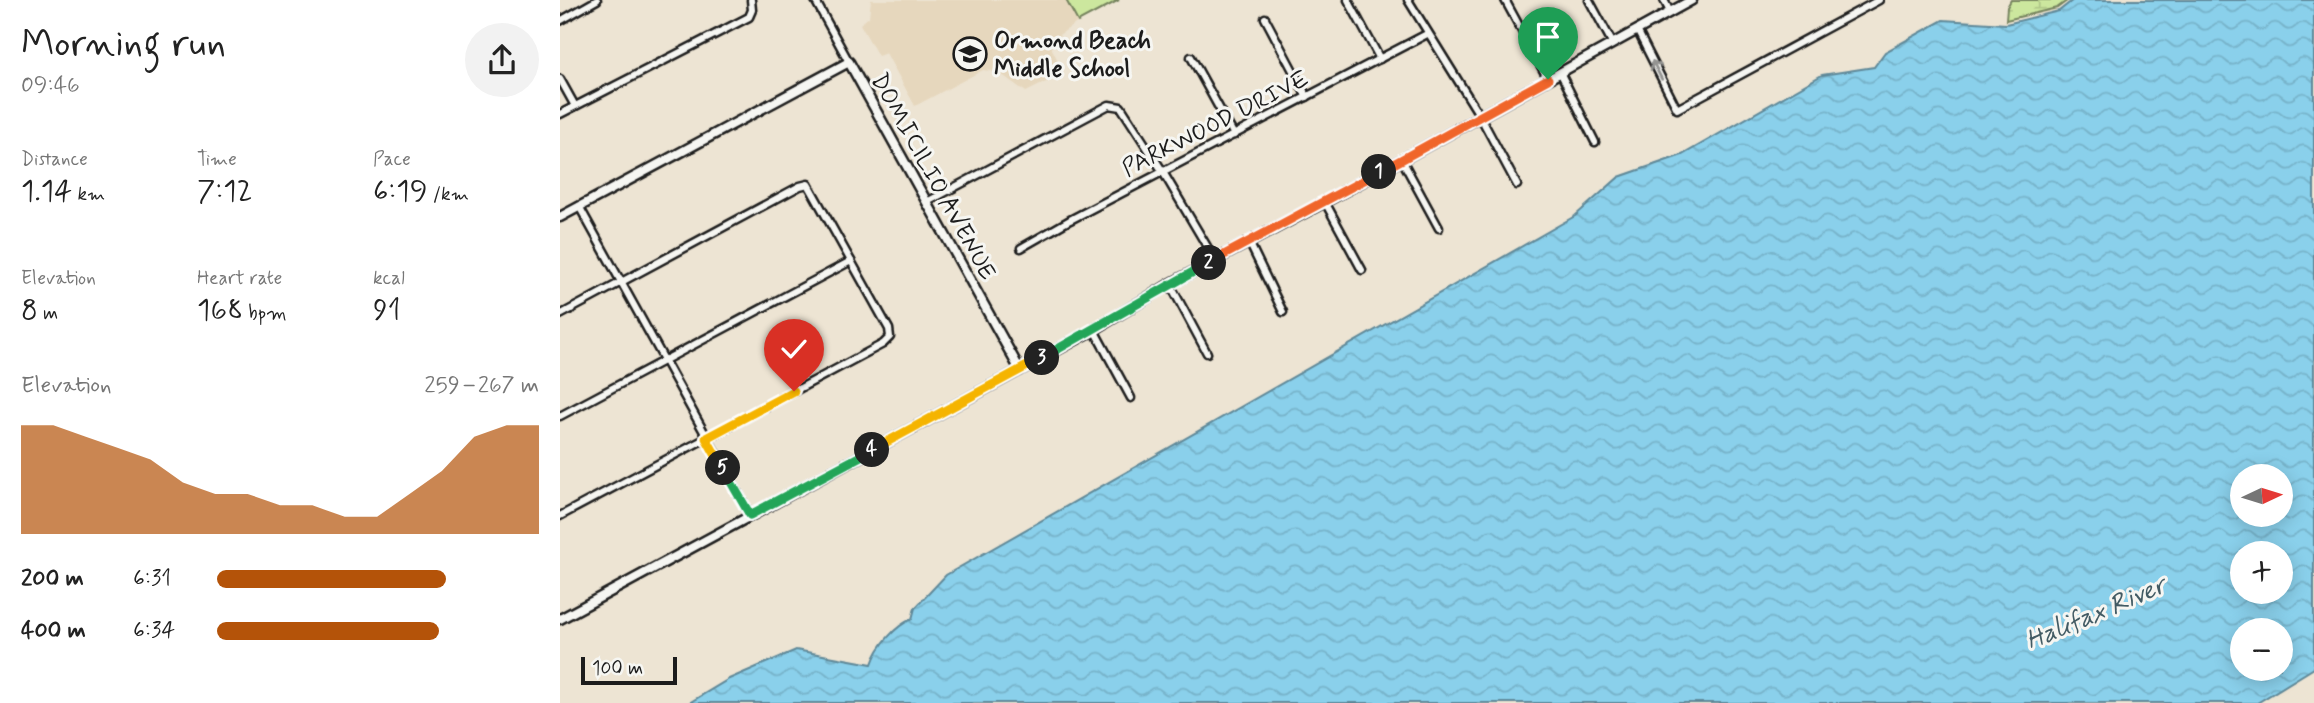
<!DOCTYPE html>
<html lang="en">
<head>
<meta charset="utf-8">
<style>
	body { margin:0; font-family:Mynerve,sans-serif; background:#f2f2f2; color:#222; height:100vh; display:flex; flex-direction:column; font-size:26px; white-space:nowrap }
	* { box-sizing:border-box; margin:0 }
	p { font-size:23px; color:#767676 }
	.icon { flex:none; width:38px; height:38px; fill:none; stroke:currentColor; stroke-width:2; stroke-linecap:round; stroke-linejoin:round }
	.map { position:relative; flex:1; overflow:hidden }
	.drawer { display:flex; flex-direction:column; background:#fff; width:560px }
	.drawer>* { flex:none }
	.needle { width:46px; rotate:86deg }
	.fabs { position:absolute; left:1670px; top:464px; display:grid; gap:14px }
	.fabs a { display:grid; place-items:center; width:63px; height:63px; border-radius:50%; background:#fff; box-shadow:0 4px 18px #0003; font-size:35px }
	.scale { position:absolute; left:21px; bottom:18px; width:96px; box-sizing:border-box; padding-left:7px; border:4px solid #1c1c1c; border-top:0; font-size:19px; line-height:24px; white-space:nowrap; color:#1c1c1c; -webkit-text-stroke:5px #f6f6f2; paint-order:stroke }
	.pin { position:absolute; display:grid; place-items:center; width:60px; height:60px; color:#fff; margin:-72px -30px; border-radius:50% 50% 50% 0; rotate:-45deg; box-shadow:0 0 7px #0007 }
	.pin .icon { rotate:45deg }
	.km { position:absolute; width:35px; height:35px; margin:-18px; border-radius:50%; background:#222; color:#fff; font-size:19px; line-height:35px; text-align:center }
	.round { display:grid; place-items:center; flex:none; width:74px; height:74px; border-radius:37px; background:#f2f2f2 }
	.headline { display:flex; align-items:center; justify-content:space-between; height:119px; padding:0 21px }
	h1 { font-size:38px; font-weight:600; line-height:52px }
	.stats { display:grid; grid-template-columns:repeat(3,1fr); gap:10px; height:119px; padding:7px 21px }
	.stats div { display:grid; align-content:center }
	.stats b { font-size:30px; font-weight:600 }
	.stats small { font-size:19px; font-weight:400 }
	.stats p { font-size:19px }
	.chart { height:196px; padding:14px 21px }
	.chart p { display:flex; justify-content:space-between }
	.chart svg { width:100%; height:126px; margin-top:7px; fill:#b45309; opacity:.7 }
	ul { padding:0 21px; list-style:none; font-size:23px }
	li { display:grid; grid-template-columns:112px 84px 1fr; align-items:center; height:52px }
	li i { height:18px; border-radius:9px; background:#b45309 }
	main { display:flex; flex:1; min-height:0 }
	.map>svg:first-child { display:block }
</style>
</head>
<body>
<main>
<section class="drawer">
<div class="headline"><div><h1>Morning run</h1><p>09:46</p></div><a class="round"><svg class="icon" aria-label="share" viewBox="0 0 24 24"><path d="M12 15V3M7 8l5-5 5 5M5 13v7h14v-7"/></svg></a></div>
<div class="stats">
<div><p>Distance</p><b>1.14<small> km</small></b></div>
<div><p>Time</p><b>7:12</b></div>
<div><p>Pace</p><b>6:19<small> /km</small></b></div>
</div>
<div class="stats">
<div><p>Elevation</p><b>8<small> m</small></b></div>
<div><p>Heart rate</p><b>168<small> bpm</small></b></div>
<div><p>kcal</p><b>91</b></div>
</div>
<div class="chart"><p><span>Elevation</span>259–267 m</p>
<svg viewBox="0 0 160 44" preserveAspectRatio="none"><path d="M0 44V6L10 6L20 10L30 14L40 18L50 26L60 30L70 30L80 34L90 34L100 38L110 38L120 30L130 22L140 10L150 6L160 6V44z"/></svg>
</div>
<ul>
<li><b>200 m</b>6:31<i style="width:71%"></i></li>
<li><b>400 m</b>6:34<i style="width:69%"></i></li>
</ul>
</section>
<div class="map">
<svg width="1754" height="703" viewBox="0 0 1754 703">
	<defs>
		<pattern id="wetland-marsh" width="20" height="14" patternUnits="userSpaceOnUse" patternTransform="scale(1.75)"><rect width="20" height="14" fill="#cce79e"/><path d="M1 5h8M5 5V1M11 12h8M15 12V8" fill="none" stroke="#afc688"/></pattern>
		<pattern id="water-waves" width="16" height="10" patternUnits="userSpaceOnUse" patternTransform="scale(1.75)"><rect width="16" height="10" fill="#8ad0eb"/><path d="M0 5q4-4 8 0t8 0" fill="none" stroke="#76b2c9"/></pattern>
	</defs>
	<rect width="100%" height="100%" fill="#ede4d3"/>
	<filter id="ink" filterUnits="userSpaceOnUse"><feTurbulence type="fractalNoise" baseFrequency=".0143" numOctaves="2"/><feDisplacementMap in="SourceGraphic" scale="14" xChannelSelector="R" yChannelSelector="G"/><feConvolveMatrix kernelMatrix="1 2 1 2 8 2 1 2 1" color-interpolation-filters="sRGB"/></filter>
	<g filter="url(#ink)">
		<!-- built -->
		<path fill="#e6d7bd" d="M311,0H559L518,22L493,39L492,49L500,65L492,79L466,92L438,72L423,70L355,106L326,53L318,56L300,24L309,17Z"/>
		<!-- wetland -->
		<path fill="url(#wetland-marsh)" stroke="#74825d" stroke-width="2" d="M1451,0H1508L1497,8L1446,20L1447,7Z"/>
		<!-- garden -->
		<path fill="#cce79e" stroke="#74825d" stroke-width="2" d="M506,0H559L518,22Z"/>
		<!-- water -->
		<path fill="url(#water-waves)" stroke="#5e8898" stroke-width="2" fill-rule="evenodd" d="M1513,0H1754V668L1697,703H129L169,679L236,650L312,664C318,646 335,626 352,619L355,608L386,575L1015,216L1059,177L1122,155L1262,75L1314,67L1325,52L1383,20L1446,24L1499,11ZM1682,476H1720V514H1682ZM1682,553H1720V592H1682ZM1682,630H1720V668H1682Z"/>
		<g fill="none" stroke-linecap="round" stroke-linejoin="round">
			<defs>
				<g id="minor">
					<path d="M255,0L289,62"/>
					<path d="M788,0L820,59"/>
					<path d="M848,0L920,116L957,185"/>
					<path d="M945,0L988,79"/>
					<path d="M1029,0L1053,44"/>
					<path d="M1104,0L1110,12"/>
					<path d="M705,18L747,97"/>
					<path d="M0,21L37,0"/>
					<path d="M1077,30L1117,109L1319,0"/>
					<path d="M631,57L674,135"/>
					<path d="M1000,72L1035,142"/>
					<path d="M0,79L15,106"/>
					<path d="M0,114L189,17L192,10L191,0"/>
					<path d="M842,160L879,228"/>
					<path d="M367,202L549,105L561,107L603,172L655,260"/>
					<path d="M765,202L802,270"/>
					<path d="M19,206L190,515"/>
					<path d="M689,242L723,312"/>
					<path d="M461,248L510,220L867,34"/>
					<path d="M610,284L647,353"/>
					<path d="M0,315L240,186L248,184L329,329L330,337L323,344L0,516"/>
					<path d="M534,330L571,398"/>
					<path d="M0,416L291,261"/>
				</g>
				<g id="tertiary">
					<path d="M0,217L289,62L460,370"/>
					<path d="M0,619L534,330L610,284L765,202L1132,0"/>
				</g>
			</defs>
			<!-- minor casing -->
			<use href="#minor" stroke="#1c1c1c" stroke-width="11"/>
			<!-- tertiary casing -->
			<use href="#tertiary" stroke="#1c1c1c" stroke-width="13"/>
			<!-- minor -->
			<use href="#minor" stroke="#f6f6f2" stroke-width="6"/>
			<!-- tertiary -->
			<use href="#tertiary" stroke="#f6f6f2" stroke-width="8"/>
		</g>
		<!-- one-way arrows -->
		<defs><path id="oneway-shaft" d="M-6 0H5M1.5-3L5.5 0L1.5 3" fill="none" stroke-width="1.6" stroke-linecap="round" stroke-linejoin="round" transform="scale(1.75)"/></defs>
		<use stroke="#949492" href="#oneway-shaft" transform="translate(1097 70) rotate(-117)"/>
	</g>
	<g fill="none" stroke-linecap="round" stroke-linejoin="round" filter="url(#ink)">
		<defs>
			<path id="split-1" d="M819,172L988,79"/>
			<path id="split-2" d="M649,263L819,172"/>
			<path id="split-3" d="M482,358L649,263"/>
			<path id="split-4" d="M312,450L482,358"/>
			<path id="split-5" d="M163,468L190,515L312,450"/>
			<path id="split-6" d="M163,468L146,438L234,391"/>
		</defs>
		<!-- split-1 casing -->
		<use href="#split-1" stroke="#fff" stroke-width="14"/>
		<!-- split-2 casing -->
		<use href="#split-2" stroke="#fff" stroke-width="14"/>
		<!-- split-3 casing -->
		<use href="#split-3" stroke="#fff" stroke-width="14"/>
		<!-- split-4 casing -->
		<use href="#split-4" stroke="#fff" stroke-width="14"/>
		<!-- split-5 casing -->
		<use href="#split-5" stroke="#fff" stroke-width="14"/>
		<!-- split-6 casing -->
		<use href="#split-6" stroke="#fff" stroke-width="14"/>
		<!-- split-1 -->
		<use href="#split-1" stroke="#f0652b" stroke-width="9"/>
		<!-- split-2 -->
		<use href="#split-2" stroke="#f0652b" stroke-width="9"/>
		<!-- split-3 -->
		<use href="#split-3" stroke="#22a559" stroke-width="9"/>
		<!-- split-4 -->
		<use href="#split-4" stroke="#f5b400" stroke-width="9"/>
		<!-- split-5 -->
		<use href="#split-5" stroke="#22a559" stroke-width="9"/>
		<!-- split-6 -->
		<use href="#split-6" stroke="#f5b400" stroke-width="9"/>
	</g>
	<!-- icons -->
	<defs>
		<symbol id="school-ring" viewBox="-11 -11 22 22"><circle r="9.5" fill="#f6f6f2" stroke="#1c1c1c" stroke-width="1.5"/><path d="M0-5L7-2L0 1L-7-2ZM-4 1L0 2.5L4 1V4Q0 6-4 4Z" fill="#1c1c1c"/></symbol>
	</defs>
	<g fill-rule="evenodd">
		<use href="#school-ring" x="391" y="35" width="38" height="38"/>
	</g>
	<g text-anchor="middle" stroke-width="6" stroke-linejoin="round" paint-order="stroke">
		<!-- poi labels -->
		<g font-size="24" font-weight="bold" fill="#1c1c1c" stroke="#f6f6f2" text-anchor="start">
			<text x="434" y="48">Ormond Beach<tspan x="434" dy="28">Middle School</tspan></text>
		</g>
		<!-- street labels -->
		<g font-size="24" fill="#1c1c1c" stroke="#f6f6f2">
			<text transform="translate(655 123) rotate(-27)" y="8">PARKWOOD DRIVE</text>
			<text transform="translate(374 176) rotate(61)" y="8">DOMICILIO AVENUE</text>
		</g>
		<!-- water labels -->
		<g font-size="26" font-style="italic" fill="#425b64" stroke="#f6f6f2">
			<text transform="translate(1535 612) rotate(-23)" y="9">Halifax River</text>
		</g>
	</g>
</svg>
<div class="fabs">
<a><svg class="needle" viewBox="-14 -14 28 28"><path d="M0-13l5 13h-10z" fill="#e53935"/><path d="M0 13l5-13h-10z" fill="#767676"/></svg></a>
<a>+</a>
<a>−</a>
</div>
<div class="scale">100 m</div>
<div class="pin" style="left:988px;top:79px;background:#1e9e55"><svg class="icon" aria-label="arrive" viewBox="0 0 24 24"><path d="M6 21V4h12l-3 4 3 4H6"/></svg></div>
<div class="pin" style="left:234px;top:391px;background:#d93025"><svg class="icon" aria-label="check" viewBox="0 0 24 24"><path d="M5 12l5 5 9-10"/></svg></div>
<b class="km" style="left:819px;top:172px">1</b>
<b class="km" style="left:649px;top:263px">2</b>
<b class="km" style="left:482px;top:358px">3</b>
<b class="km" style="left:312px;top:450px">4</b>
<b class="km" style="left:163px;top:468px">5</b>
</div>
</main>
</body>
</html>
